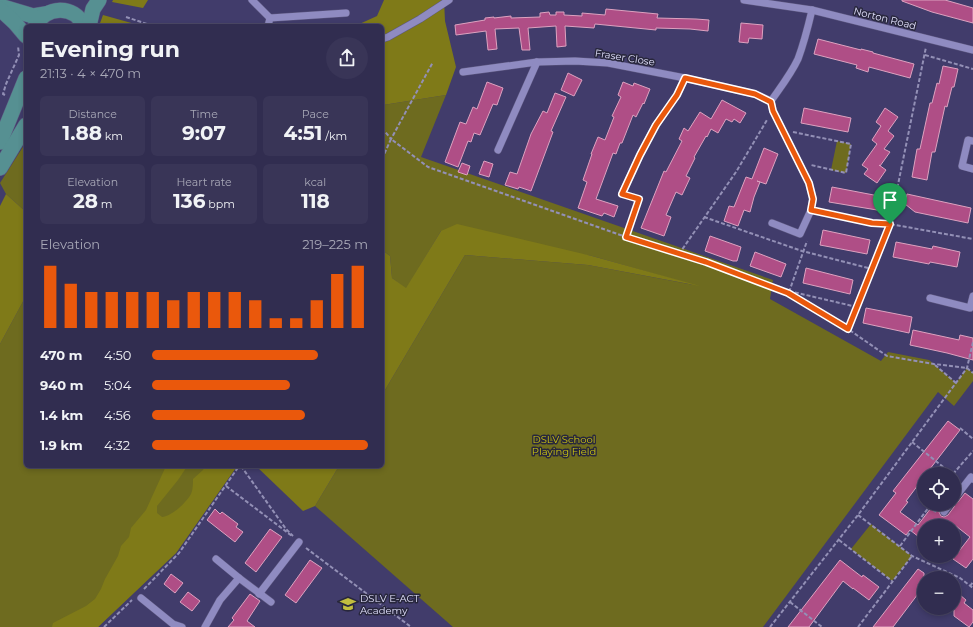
<!DOCTYPE html>
<html lang="en">
<head>
<meta charset="utf-8">
<style>
	body { margin:0; font-family:Montserrat,sans-serif; background:#393557; color:#f1f3f6; height:100vh; display:flex; flex-direction:column; font-size:15px; white-space:nowrap }
	* { box-sizing:border-box; margin:0 }
	p { font-size:13px; color:#a8a8b7 }
	.icon { flex:none; width:22px; height:22px; fill:none; stroke:currentColor; stroke-width:2; stroke-linecap:round; stroke-linejoin:round }
	.map { position:relative; flex:1; overflow:hidden }
	.sheet { position:absolute; left:24px; top:24px; width:360px; height:444px; display:flex; flex-direction:column; background:#312d50; border-radius:6px; box-shadow:0 2px 6px #0003,0 0 0 1px #4c4967 }
	.sheet>* { flex:none }
	.tools { position:absolute; left:917px; top:467px; display:grid; gap:8px }
	.tools a { display:grid; place-items:center; width:44px; height:44px; border-radius:50%; background:#312d50; box-shadow:0 2px 6px #0003,0 0 0 1px #4c4967; font-size:20px }
	.pin { position:absolute; display:grid; place-items:center; width:34px; height:34px; color:#fff; margin:-41px -17px; border-radius:50% 50% 50% 0; rotate:-45deg; box-shadow:0 0 4px #0007 }
	.pin .icon { rotate:45deg }
	.round { display:grid; place-items:center; flex:none; width:42px; height:42px; border-radius:21px; background:#393557 }
	.summary { display:flex; align-items:center; justify-content:space-between; height:68px; padding:0 16px }
	h1 { font-size:22px; font-weight:700; line-height:30px }
	.figures { display:grid; grid-template-columns:repeat(3,1fr); gap:6px; height:68px; padding:4px 16px }
	.figures div { display:grid; align-content:center; border-radius:6px; background:#393557; text-align:center }
	.figures b { font-size:20px; font-weight:700 }
	.figures small { font-size:11px; font-weight:400 }
	.figures p { font-size:11px }
	.chart { height:112px; padding:8px 16px }
	.chart p { display:flex; justify-content:space-between }
	.chart svg { width:100%; height:72px; margin-top:4px; stroke:#ea580c; stroke-width:6 }
	ul { padding:0 16px; list-style:none; font-size:13px }
	li { display:grid; grid-template-columns:64px 48px 1fr; align-items:center; height:30px }
	li i { height:10px; border-radius:5px; background:#ea580c }
	.map>svg:first-child { display:block }
</style>
</head>
<body>
<div class="map">
<svg width="973" height="627" viewBox="0 0 973 627">
	<rect width="100%" height="100%" fill="#413c6b"/>
	<!-- green -->
	<g fill="#6e6b1f">
		<path d="M446,95L421,157L773,280L770,299L881,361L888,352L929,360L956,383L967,368L973,373V381L954,406L938,392L763,627H453L315,506L339,466H382V395L465,255L588,265L694,285L592,256L441,231L406,289L392,278L390,256L382,250V103L383,105Z"/>
		<path d="M837,141L851,144L846,173L831,170Z"/>
		<path d="M26,142V212L6,194L0,183Z"/>
		<path d="M26,296V466H235V469L176,553L98,627H0V344Z"/>
		<path d="M871,524L912,556L892,581L851,549Z"/>
	</g>
	<!-- forest -->
	<g fill="#7f7a18">
		<path d="M113,0H148L143,8L112,2Z"/>
		<path d="M384,0H444L445,21L456,67L446,95L383,105L382,103V26H355L377,16Z"/>
		<path d="M103,15L142,26H99Z"/>
		<path d="M6,194L26,212V296L0,344V206Z"/>
		<path d="M457,224L592,256L700,286L588,265L465,255L382,395V250L390,256L392,278L406,288L441,231Z"/>
		<path d="M166,466H186V468L178,480L157,506V513L162,517C172,516 186,503 191,494C193,490 193,483 193,479L203,470L205,466H235V469L176,553L98,627H52L53,623L86,606L95,599L101,589L105,579L118,556L121,546L129,537L131,528L146,510Z"/>
		<path d="M256,466H339L315,506L303,511Z"/>
	</g>
	<!-- building -->
	<g fill="#af4e86" stroke="#dda2c0">
		<path d="M902,0H945L973,8V23L932,12L902,1Z"/>
		<path d="M606,9L658,14L657,18L696,19L709,20L708,31L690,29L656,28V30L595,24L594,28L565,26L566,46L557,47L556,26L528,28L530,50H522L519,28L495,29L497,49L488,50L486,31L456,35L455,25L485,20V18L494,17V18L511,16V18L540,17V13L549,12L550,15H556V12H564V15L582,16V13L605,15Z"/>
		<path d="M741,23L763,25L762,39L749,38L748,43L739,42Z"/>
		<path d="M818,39L861,50V49L873,52V53L914,64L910,78L869,67L868,72L856,68L857,65L814,54Z"/>
		<path d="M943,66L958,69L954,87H952L947,107L945,106L935,152H932L927,180L912,177L917,149H920L930,103H932L937,83L939,84Z"/>
		<path d="M568,73L582,80L574,96L561,90Z"/>
		<path d="M487,82L503,88L497,105L493,104L480,135L474,133L471,142L468,141L458,167L445,162L460,122L466,124L473,107L477,109Z"/>
		<path d="M623,82L633,86L634,83L650,89L644,104L643,103L636,117L633,115L622,143H620L616,154L613,153L596,199L618,206L614,217L604,213L602,216L578,208L587,182L583,180L592,154H591L598,137L605,140L614,117L612,116L621,97L618,95Z"/>
		<path d="M555,93L566,97L551,131L553,132L531,191L519,187L518,189L505,185L510,172L517,174L531,134L543,111L547,113Z"/>
		<path d="M722,100L746,113L740,123L734,119L732,122L726,119L718,133L711,129L707,137L706,136L694,157L695,158L686,176L690,178L682,195L676,192L666,215L671,217L664,236L641,228L664,171L666,172L682,141L679,139L684,128L688,131L700,112L711,119Z"/>
		<path d="M804,108L851,118L848,132L801,123Z"/>
		<path d="M885,108L898,117L888,131L894,136L884,149L890,152L880,166L879,165L886,170L877,183L864,174L868,169L862,165L877,144L872,140L881,126L876,122Z"/>
		<path d="M764,148L778,154L766,184L757,181L760,182L754,197L750,212L744,210L738,226L724,221L729,206L734,207L746,177L752,179Z"/>
		<path d="M484,161L493,164L489,177L479,174Z"/>
		<path d="M462,163L470,166L467,175L458,172Z"/>
		<path d="M832,187L879,196L877,210L829,202Z"/>
		<path d="M907,194L971,208L968,223L915,212L905,204Z"/>
		<path d="M823,230L870,240L867,254L820,245Z"/>
		<path d="M710,236L741,247L737,261H733L705,251Z"/>
		<path d="M896,242L932,249L933,246L960,252L957,267L930,262L929,264L893,257Z"/>
		<path d="M755,252L786,264L781,277L750,266Z"/>
		<path d="M806,268L853,280L850,294L803,283Z"/>
		<path d="M866,308L912,317L909,333L863,323Z"/>
		<path d="M913,330L959,340L960,335L973,338V360L947,353L910,345Z"/>
		<path d="M948,421L960,430L926,474H924V477L906,501L908,502L900,512L918,525L934,504H944L939,512L941,516L944,517L948,515L954,507L955,504L958,502L965,493L973,499V559L966,568L953,559L970,537L956,526H924V541L910,530L906,535L879,515L896,493L893,491Z"/>
		<path d="M215,509L220,514L222,512L238,524L236,527L243,532L235,542L207,520Z"/>
		<path d="M270,529L282,537L256,572L245,563Z"/>
		<path d="M310,560L322,568L296,603L285,595Z"/>
		<path d="M840,560L862,577L863,575L879,587L869,600L853,588V589L843,581L809,627H788Z"/>
		<path d="M918,569L924,573V586L893,627H873Z"/>
		<path d="M171,574L183,583L175,593L164,584Z"/>
		<path d="M954,590L966,600L964,603L973,610V622L969,627L954,616Z"/>
		<path d="M188,592L200,601L192,611L180,602Z"/>
		<path d="M250,594L260,601L247,621L255,627H228L234,620L232,618Z"/>
	</g>
	<g fill="none" stroke-linecap="round" stroke-linejoin="round">
		<defs>
			<g id="minor">
				<path d="M252,0L270,18L268,26"/>
				<path d="M744,0L812,10L973,50"/>
				<path d="M270,18L346,13"/>
				<path d="M382,39L388,37L420,19L449,0"/>
				<path d="M463,72L537,62L575,61L608,63L685,78L755,94L771,101L773,111L809,183L813,199L811,210L800,234L772,223"/>
				<path d="M771,101C780,88 791,74 798,59C804,43 808,27 812,10"/>
				<path d="M973,141L968,140L962,166L973,169"/>
				<path d="M498,150L537,62"/>
				<path d="M622,194L640,155L656,125L677,95L685,78"/>
				<path d="M930,298L970,308L973,296"/>
				<path d="M954,499L971,477L973,479"/>
				<path d="M944,512L950,504"/>
				<path d="M216,559L239,578L271,602"/>
				<path d="M259,594L299,542"/>
				<path d="M141,598L173,624L182,627"/>
				<path d="M205,627L220,600L239,578"/>
			</g>
			<g id="major">
				<path d="M0,6L33,16L45,14"/>
				<path d="M0,9L15,23L26,36"/>
				<path d="M35,26C46,6 74,4 84,26"/>
				<path d="M89,26L93,9L99,0"/>
				<path d="M0,142L26,78"/>
				<path d="M0,168L26,125"/>
			</g>
		</defs>
		<!-- minor casing -->
		<use href="#minor" stroke="#5c577f" stroke-width="8"/>
		<!-- major casing -->
		<use href="#major" stroke="#5c577f" stroke-width="16"/>
		<!-- path -->
		<g stroke="#9390b6" stroke-width="2" stroke-dasharray="4 2" stroke-linecap="butt">
			<path d="M126,17L153,26"/>
			<path d="M925,55L973,69"/>
			<path d="M5,95L3,94L6,84L19,55L18,46"/>
			<path d="M382,128L391,139L433,62"/>
			<path d="M793,132L851,144L846,173L811,165"/>
			<path d="M382,159L391,139L428,167L626,237L706,262L788,293L848,329L887,356L934,364L967,368L973,373"/>
			<path d="M820,212L873,223L890,224L973,239"/>
			<path d="M704,217L802,251L872,269"/>
			<path d="M626,237L639,199L631,197"/>
			<path d="M679,254L736,172L767,120"/>
			<path d="M789,291L857,307"/>
			<path d="M789,292L807,241"/>
			<path d="M848,329L890,224L926,47"/>
			<path d="M935,365L956,383"/>
			<path d="M960,428L973,439"/>
			<path d="M912,442L952,474"/>
			<path d="M241,466L286,529L293,536"/>
			<path d="M953,474L973,451"/>
			<path d="M226,486L292,536"/>
			<path d="M858,515L912,556L960,578L973,588"/>
			<path d="M839,540L892,581"/>
			<path d="M900,546L929,507L936,512"/>
			<path d="M306,548L411,627"/>
			<path d="M970,586L973,582"/>
			<path d="M144,589L179,553L239,466"/>
			<path d="M790,602L822,627"/>
			<path d="M104,627L132,600"/>
			<path d="M770,627L858,515L967,368L973,342"/>
			<path d="M858,627L912,556"/>
		</g>
		<!-- minor -->
		<use href="#minor" stroke="#8f8bc1" stroke-width="7"/>
		<!-- major -->
		<use href="#major" stroke="#569092" stroke-width="15"/>
	</g>
	<g fill="none" stroke-linecap="round" stroke-linejoin="round">
		<defs>
			<path id="route" d="M685,78L755,94L771,102L773,111L809,183L813,199L811,210L872,223L890,224L848,329L788,293L706,262L626,237L639,199L622,194L640,155L656,125L677,95Z"/>
		</defs>
		<!-- route casing -->
		<use href="#route" stroke="#fff" stroke-width="8"/>
		<!-- route -->
		<use href="#route" stroke="#ea580c" stroke-width="5"/>
	</g>
	<!-- icons -->
	<defs>
		<symbol id="school-bare" viewBox="-9 -9 18 18"><path d="M0-5L7-2L0 1L-7-2ZM-4 1L0 2.5L4 1V4Q0 6-4 4Z" fill="#c2bd3f" stroke="#28273c" stroke-width="2.5" paint-order="stroke"/></symbol>
	</defs>
	<g fill-rule="evenodd">
		<use href="#school-bare" x="337" y="593" width="22" height="22"/>
	</g>
	<g text-anchor="middle" stroke-width="3" stroke-linejoin="round" paint-order="stroke">
		<!-- street labels -->
		<g font-size="10" fill="#e2e1fe" stroke="#28273c">
			<text transform="translate(885 18) rotate(14)" y="4">Norton Road</text>
			<text transform="translate(625 57) rotate(9)" y="4">Fraser Close</text>
		</g>
		<!-- park labels -->
		<g font-size="10" fill="#cec70f" stroke="#28273c">
			<text x="564" y="443">DSLV School<tspan x="564" dy="12">Playing Field</tspan></text>
		</g>
		<!-- poi labels -->
		<g font-size="10" fill="#e2e1fe" stroke="#28273c" text-anchor="start">
			<text x="360" y="602">DSLV E-ACT<tspan x="360" dy="12">Academy</tspan></text>
		</g>
	</g>
</svg>
<div class="tools">
<a><svg class="icon" aria-label="locate" viewBox="0 0 24 24"><circle cx="12" cy="12" r="6"/><path d="M12 2v4M12 18v4M2 12h4M18 12h4"/></svg></a>
<a>+</a>
<a>−</a>
</div>
<div class="pin" style="left:890px;top:224px;background:#1e9e55"><svg class="icon" aria-label="arrive" viewBox="0 0 24 24"><path d="M6 21V4h12l-3 4 3 4H6"/></svg></div>
<section class="sheet">
<div class="summary"><div><h1>Evening run</h1><p>21:13 · 4 × 470 m</p></div><a class="round"><svg class="icon" aria-label="share" viewBox="0 0 24 24"><path d="M12 15V3M7 8l5-5 5 5M5 13v7h14v-7"/></svg></a></div>
<div class="figures">
<div><p>Distance</p><b>1.88<small> km</small></b></div>
<div><p>Time</p><b>9:07</b></div>
<div><p>Pace</p><b>4:51<small> /km</small></b></div>
</div>
<div class="figures">
<div><p>Elevation</p><b>28<small> m</small></b></div>
<div><p>Heart rate</p><b>136<small> bpm</small></b></div>
<div><p>kcal</p><b>118</b></div>
</div>
<div class="chart"><p><span>Elevation</span>219–225 m</p>
<svg viewBox="0 0 160 44" preserveAspectRatio="none"><path d="M5 44V6M15 44V17M25 44V22M35 44V22M45 44V22M55 44V22M65 44V27M75 44V22M85 44V22M95 44V22M105 44V27M115 44V38M125 44V38M135 44V27M145 44V11M155 44V6"/></svg>
</div>
<ul>
<li><b>470 m</b>4:50<i style="width:77%"></i></li>
<li><b>940 m</b>5:04<i style="width:64%"></i></li>
<li><b>1.4 km</b>4:56<i style="width:71%"></i></li>
<li><b>1.9 km</b>4:32<i style="width:100%"></i></li>
</ul>
</section>
</div>
</body>
</html>
